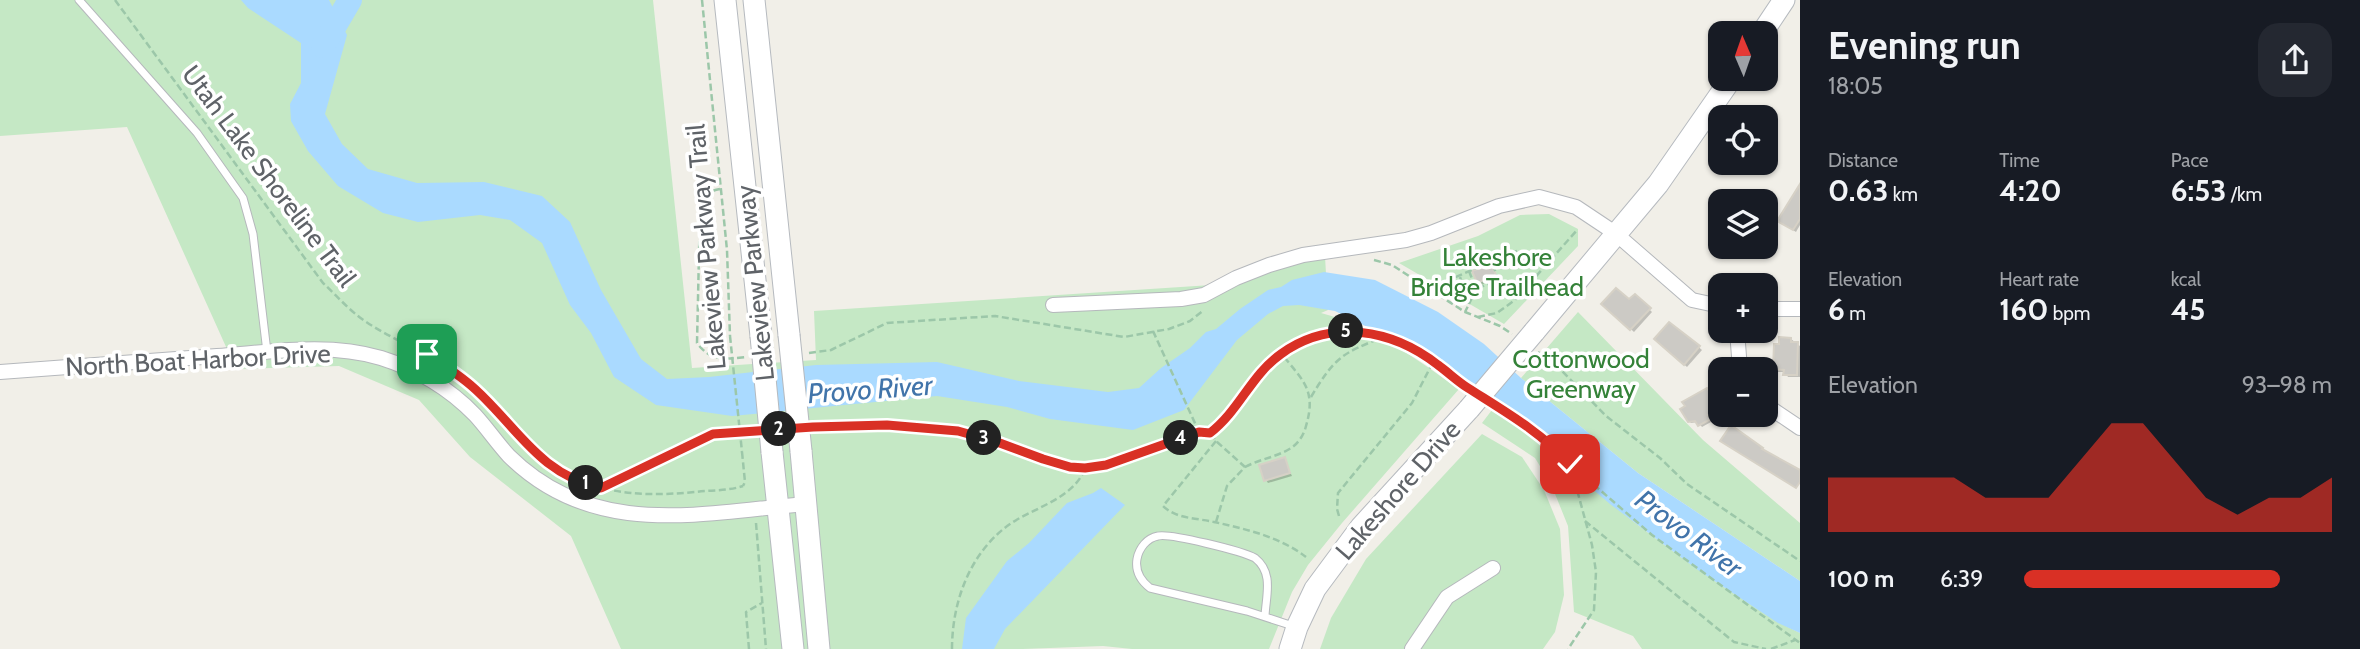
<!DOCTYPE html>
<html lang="en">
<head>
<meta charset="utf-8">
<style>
	body { margin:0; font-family:Cabin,sans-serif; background:#242831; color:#f1f3f6; height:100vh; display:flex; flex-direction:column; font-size:26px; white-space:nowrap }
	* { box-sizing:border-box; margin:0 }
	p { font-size:23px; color:#9ea1a6 }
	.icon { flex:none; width:38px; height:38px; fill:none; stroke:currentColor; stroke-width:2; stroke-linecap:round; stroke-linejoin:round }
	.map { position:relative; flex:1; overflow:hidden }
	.side { display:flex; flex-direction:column; background:#171b24; width:560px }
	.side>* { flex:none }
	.needle { width:46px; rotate:358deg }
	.fabs { position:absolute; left:1708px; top:21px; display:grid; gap:14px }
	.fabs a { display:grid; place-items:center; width:70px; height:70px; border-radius:14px; background:#171b24; box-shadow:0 2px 5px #0004; font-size:35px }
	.pin { position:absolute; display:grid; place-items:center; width:60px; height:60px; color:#fff; margin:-30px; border-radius:14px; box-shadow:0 4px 10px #0006 }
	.km { position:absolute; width:35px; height:35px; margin:-18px; border-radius:50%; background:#222; color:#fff; font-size:19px; line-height:35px; text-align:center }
	.round { display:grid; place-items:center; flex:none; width:74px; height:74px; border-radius:21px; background:#242831 }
	.overview { display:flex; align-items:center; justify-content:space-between; height:119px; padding:0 28px }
	h1 { font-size:38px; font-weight:700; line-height:52px }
	.metrics { display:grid; grid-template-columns:repeat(3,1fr); gap:10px; height:119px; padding:7px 28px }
	.metrics div { display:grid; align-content:center }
	.metrics b { font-size:30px; font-weight:700 }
	.metrics small { font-size:19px; font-weight:400 }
	.metrics p { font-size:19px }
	.chart { height:196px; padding:14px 28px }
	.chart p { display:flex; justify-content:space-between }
	.chart svg { width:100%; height:126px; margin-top:7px; fill:#d93025; opacity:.7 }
	ul { padding:0 28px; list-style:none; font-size:23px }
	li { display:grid; grid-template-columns:112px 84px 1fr; align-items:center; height:52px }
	li i { height:18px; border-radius:9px; background:#d93025 }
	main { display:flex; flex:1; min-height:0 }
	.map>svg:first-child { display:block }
</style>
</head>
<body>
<main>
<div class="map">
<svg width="1800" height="649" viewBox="0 0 1800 649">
	<rect width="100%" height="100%" fill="#f1efe8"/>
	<!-- green -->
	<g fill="#c5e8c5">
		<path d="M0,0H653L692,368L816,360L814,311L1242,283L1268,270L1325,256L1328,310L1321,313C1373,326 1416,359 1459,389L1342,523L1308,565L1292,592L1269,649H1132L1103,646L1023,649H621L571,536L470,457L419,400L339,366L236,369L127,127L0,136Z"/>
		<path d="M1549,214L1578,229V246L1504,324L1399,263L1478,236L1520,215Z"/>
		<path d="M1578,312L1703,440L1800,523V581L1638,473L1521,378Z"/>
		<path d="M1495,406C1569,470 1645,535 1727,589C1751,604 1774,621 1800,633V649H1642L1633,636L1574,612L1568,526L1551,484L1535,458L1482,423Z"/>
		<path d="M1482,434L1522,457L1544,490L1560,529L1564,595L1555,632L1543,649H1320L1331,618L1366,559Z"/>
	</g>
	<!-- water -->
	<g fill="#aadaff">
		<path d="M241,0H329L347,35L325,114L342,144L368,169L417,183L484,182L542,196L570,222L601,290L641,359L667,379L709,377L816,365L937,362L1019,381L1108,392L1139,388L1161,368L1190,348L1206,332L1216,329L1240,309L1268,290L1281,287L1292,280L1324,272L1375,280L1438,312L1484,344L1521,378L1638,473L1800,581V633L1778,623L1698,570L1610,504L1450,368L1335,311L1299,305L1283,306L1268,314L1237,340L1184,410L1133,430L1050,419L1007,407L937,396L732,416L656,405L614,377L591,333L570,305L542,243L510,220L480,215L418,222L383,213L338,186L308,151L291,121L290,104L301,83V43L248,8Z"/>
		<path d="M1101,488L1125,505L1005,629L994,649H962L966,618L1007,561L1029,543L1067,503L1093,493Z"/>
	</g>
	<!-- shadow -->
	<g fill="#0003">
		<path d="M1800,187V225L1796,232L1782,223Z"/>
		<path d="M1490,266L1497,278L1481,285L1478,282Z"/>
		<path d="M1635,296L1652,312L1634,332L1604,304L1629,302Z"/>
		<path d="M1681,332L1702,350L1687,367L1656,339Z"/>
		<path d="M1791,339L1800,346V377H1788L1785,372H1778L1775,369Z"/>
		<path d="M1709,392L1715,403L1712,404L1717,412L1709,417L1711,422L1702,427L1698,422L1691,423L1689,421Z"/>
		<path d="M1284,459L1292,476L1268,483L1266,480Z"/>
	</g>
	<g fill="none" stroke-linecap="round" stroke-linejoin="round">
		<!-- river -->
		<path stroke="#aadaff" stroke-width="24" d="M323,46L350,0"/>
	</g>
	<!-- building -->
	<g fill="#cccac5" stroke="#d6d1c6" stroke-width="2">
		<path d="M1800,184V219L1793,230L1777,221Z"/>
		<path d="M1491,264L1496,275L1477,283L1472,271Z"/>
		<path d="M1616,288L1629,299L1635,294L1651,308L1630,330L1601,304Z"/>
		<path d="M1669,322L1700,346L1684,365L1654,339Z"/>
		<path d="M1779,337L1791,338V342H1798L1797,375H1783L1784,370L1773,369L1774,344H1779Z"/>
		<path d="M1707,388L1715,400L1712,402L1716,410L1708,415L1711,419L1698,426L1695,421L1688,422L1680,409L1685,406L1682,402Z"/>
		<path d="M1731,425L1763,448L1762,449L1800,470V482L1796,488L1720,441Z"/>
		<path d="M1285,457L1290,473L1264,481L1259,465Z"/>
	</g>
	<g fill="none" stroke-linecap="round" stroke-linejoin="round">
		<defs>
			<g id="lane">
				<path d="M79,0L197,133L243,198L253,234L267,352"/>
				<path d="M1265,616C1266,595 1274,573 1255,558C1242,551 1170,533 1158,536C1147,538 1139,548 1137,559C1135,571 1141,581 1150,588L1247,611L1293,626"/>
			</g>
			<g id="street">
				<path d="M1053,305L1181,299L1204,295L1236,278L1269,265L1303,255L1406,240L1431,233L1499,206L1539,197L1576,207L1615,233L1692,300L1720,306"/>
				<path d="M1766,309H1800"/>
				<path d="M1737,331L1740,369"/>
				<path d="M0,372C72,367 145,361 217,356C271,352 328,342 381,358C416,369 449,388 475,415C487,428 497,443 509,456C594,540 700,513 806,504"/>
				<path d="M1766,405L1800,428"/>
				<path d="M1412,649L1447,597L1493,568"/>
			</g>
			<g id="secondary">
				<path d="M725,0L761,336"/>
				<path d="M754,0L789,335"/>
				<path d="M1762,33L1784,0"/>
				<path d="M1534,332L1658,184L1731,79"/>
				<path d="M801,451L819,649"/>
				<path d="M772,452L793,649"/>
				<path d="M1290,649L1297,627L1315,589L1361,527L1469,409"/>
			</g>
		</defs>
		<!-- lane casing -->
		<use href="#lane" stroke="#b5b8bc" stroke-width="9"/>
		<!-- street casing -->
		<use href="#street" stroke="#b5b8bc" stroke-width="16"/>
		<!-- secondary casing -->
		<use href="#secondary" stroke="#b6babf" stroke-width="23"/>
		<!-- path -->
		<g stroke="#9cc7a9" stroke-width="2.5" stroke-dasharray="7 3.5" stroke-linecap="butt">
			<path d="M115,0L323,283C336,295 348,309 362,319C393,341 429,352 459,376C487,397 504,427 530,449C581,493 630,498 695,492C711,490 728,491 743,486"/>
			<path d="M702,0L727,250L730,336"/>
			<path d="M720,189C707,191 704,197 700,209L697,343C711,362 725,359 746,357"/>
			<path d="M1374,260L1392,265L1465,312L1500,326L1512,334"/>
			<path d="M1469,271L1476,289L1498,280L1492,261"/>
			<path d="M1460,277L1469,304L1465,312"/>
			<path d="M1426,288C1457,278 1486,263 1517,251"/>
			<path d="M1469,304L1476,289"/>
			<path d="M1478,317L1497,313L1515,300L1578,229"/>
			<path d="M1153,331L1199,432"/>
			<path d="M1538,352L1562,371L1606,416L1660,458L1687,484L1800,561"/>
			<path d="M809,353L831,350L887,323L995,316L1124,337L1169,329L1190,321L1204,310"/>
			<path d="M1311,397C1335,357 1342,353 1384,337"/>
			<path d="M1493,404L1552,445L1570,464L1592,545L1596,572L1594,610L1568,649"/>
			<path d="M815,427C862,426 913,423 959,431C1001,439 1040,467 1082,468C1112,468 1169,442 1199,432L1211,433C1232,416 1243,391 1261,371C1298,331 1357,320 1405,344C1428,356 1446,374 1467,387"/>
			<path d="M1211,433L1216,441L1245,467L1227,486L1216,522"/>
			<path d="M1216,441L1163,506C1176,519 1197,518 1214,522C1246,529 1280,537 1306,557"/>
			<path d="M742,452L745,482L743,486"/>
			<path d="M1570,464L1652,535L1800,643"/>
			<path d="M1245,467C1260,459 1277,457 1291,448C1299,443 1304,434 1306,426C1317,389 1302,380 1281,353"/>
			<path d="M601,488L713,434L752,431"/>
			<path d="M1339,516L1337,509L1338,493L1412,403L1433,362"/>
			<path d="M1585,521L1734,642L1766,649"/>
			<path d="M756,523L766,649"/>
			<path d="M749,649L746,612L762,603"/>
			<path d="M952,649C952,598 973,545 1018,519C1041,506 1076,495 1085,468"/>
			<path d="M1771,649L1795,640"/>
		</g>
		<!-- lane -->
		<use href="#lane" stroke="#fff" stroke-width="7"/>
		<!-- street -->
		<use href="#street" stroke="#fff" stroke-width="14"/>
		<!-- secondary -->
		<use href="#secondary" stroke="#fff" stroke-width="21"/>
		<defs>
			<g id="secondary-bridge">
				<path d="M789,335L801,451"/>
				<path d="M761,336L772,452"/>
				<path d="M1469,409L1534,332"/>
			</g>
		</defs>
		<!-- secondary-bridge casing -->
		<use href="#secondary-bridge" stroke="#b6babf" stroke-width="23" stroke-linecap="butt"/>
		<!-- path-bridge -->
		<path stroke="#9cc7a9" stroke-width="2.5" stroke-dasharray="7 3.5" stroke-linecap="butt" d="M730,336L742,452"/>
		<!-- secondary-bridge -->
		<use href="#secondary-bridge" stroke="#fff" stroke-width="21"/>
	</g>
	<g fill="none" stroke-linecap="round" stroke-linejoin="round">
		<defs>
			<path id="route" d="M427,354C444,365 461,376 475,389C518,428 539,474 601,488L713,434L813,427L887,425L958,431L997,442L1043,459L1070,467L1085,468L1106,465L1199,432L1210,433C1239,411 1251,375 1281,354C1331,318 1392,329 1438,365C1449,373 1457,381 1468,388C1504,411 1541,432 1570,464"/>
		</defs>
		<!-- route casing -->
		<use href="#route" stroke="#fff" stroke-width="14"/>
		<!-- route -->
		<use href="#route" stroke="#d93025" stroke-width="9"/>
	</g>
	<g text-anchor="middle" stroke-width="7" stroke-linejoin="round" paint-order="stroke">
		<!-- street labels -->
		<g font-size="26" fill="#5f6368" stroke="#fff">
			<text transform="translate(269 176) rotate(53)" y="9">Utah Lake Shoreline Trail</text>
			<text transform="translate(706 247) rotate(-95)" y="9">Lakeview Parkway Trail</text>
			<text transform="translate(755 283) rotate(-96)" y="9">Lakeview Parkway</text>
			<text transform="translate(198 360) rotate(-3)" y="9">North Boat Harbor Drive</text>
			<text transform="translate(1398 490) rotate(-49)" y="9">Lakeshore Drive</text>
		</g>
		<!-- park labels -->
		<g font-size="26" fill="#348238" stroke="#fff">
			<text x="1497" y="266">Lakeshore<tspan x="1497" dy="30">Bridge Trailhead</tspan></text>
			<text x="1581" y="368">Cottonwood<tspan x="1581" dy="30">Greenway</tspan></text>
		</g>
		<!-- water labels -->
		<g font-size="28" font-style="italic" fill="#4174aa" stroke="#fff">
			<text transform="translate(870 389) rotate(-4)" y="10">Provo River</text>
			<text transform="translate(1689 533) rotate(37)" y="10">Provo River</text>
		</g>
	</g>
</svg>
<div class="fabs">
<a><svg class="needle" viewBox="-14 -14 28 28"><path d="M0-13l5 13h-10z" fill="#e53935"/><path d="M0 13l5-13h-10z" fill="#9ea1a6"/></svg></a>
<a><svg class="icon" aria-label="locate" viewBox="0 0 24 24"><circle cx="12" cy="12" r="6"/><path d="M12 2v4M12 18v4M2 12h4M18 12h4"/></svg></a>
<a><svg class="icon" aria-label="layers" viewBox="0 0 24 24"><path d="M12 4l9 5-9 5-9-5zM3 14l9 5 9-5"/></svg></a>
<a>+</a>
<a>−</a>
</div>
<div class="pin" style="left:427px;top:354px;background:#1e9e55"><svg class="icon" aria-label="arrive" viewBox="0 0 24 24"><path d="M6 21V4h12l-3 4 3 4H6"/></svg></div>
<div class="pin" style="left:1570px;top:464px;background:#d93025"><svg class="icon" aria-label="check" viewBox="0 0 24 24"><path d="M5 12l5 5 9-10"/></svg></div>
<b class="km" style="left:586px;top:483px">1</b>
<b class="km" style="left:779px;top:429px">2</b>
<b class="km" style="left:984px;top:438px">3</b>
<b class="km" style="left:1181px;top:438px">4</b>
<b class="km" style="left:1346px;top:331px">5</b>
</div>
<section class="side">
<div class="overview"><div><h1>Evening run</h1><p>18:05</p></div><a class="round"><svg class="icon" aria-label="share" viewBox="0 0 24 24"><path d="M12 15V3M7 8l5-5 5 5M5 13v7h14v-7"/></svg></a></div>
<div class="metrics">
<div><p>Distance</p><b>0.63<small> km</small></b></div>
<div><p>Time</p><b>4:20</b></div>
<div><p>Pace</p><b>6:53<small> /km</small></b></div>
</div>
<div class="metrics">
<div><p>Elevation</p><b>6<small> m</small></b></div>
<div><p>Heart rate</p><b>160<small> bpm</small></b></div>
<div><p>kcal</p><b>45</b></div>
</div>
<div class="chart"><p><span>Elevation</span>93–98 m</p>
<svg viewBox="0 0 160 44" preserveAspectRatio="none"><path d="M0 44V25L10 25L20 25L30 25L40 25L50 32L60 32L70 32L80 19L90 6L100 6L110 19L120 32L130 38L140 32L150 32L160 25V44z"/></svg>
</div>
<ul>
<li><b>100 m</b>6:39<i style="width:83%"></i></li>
</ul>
</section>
</main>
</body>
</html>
